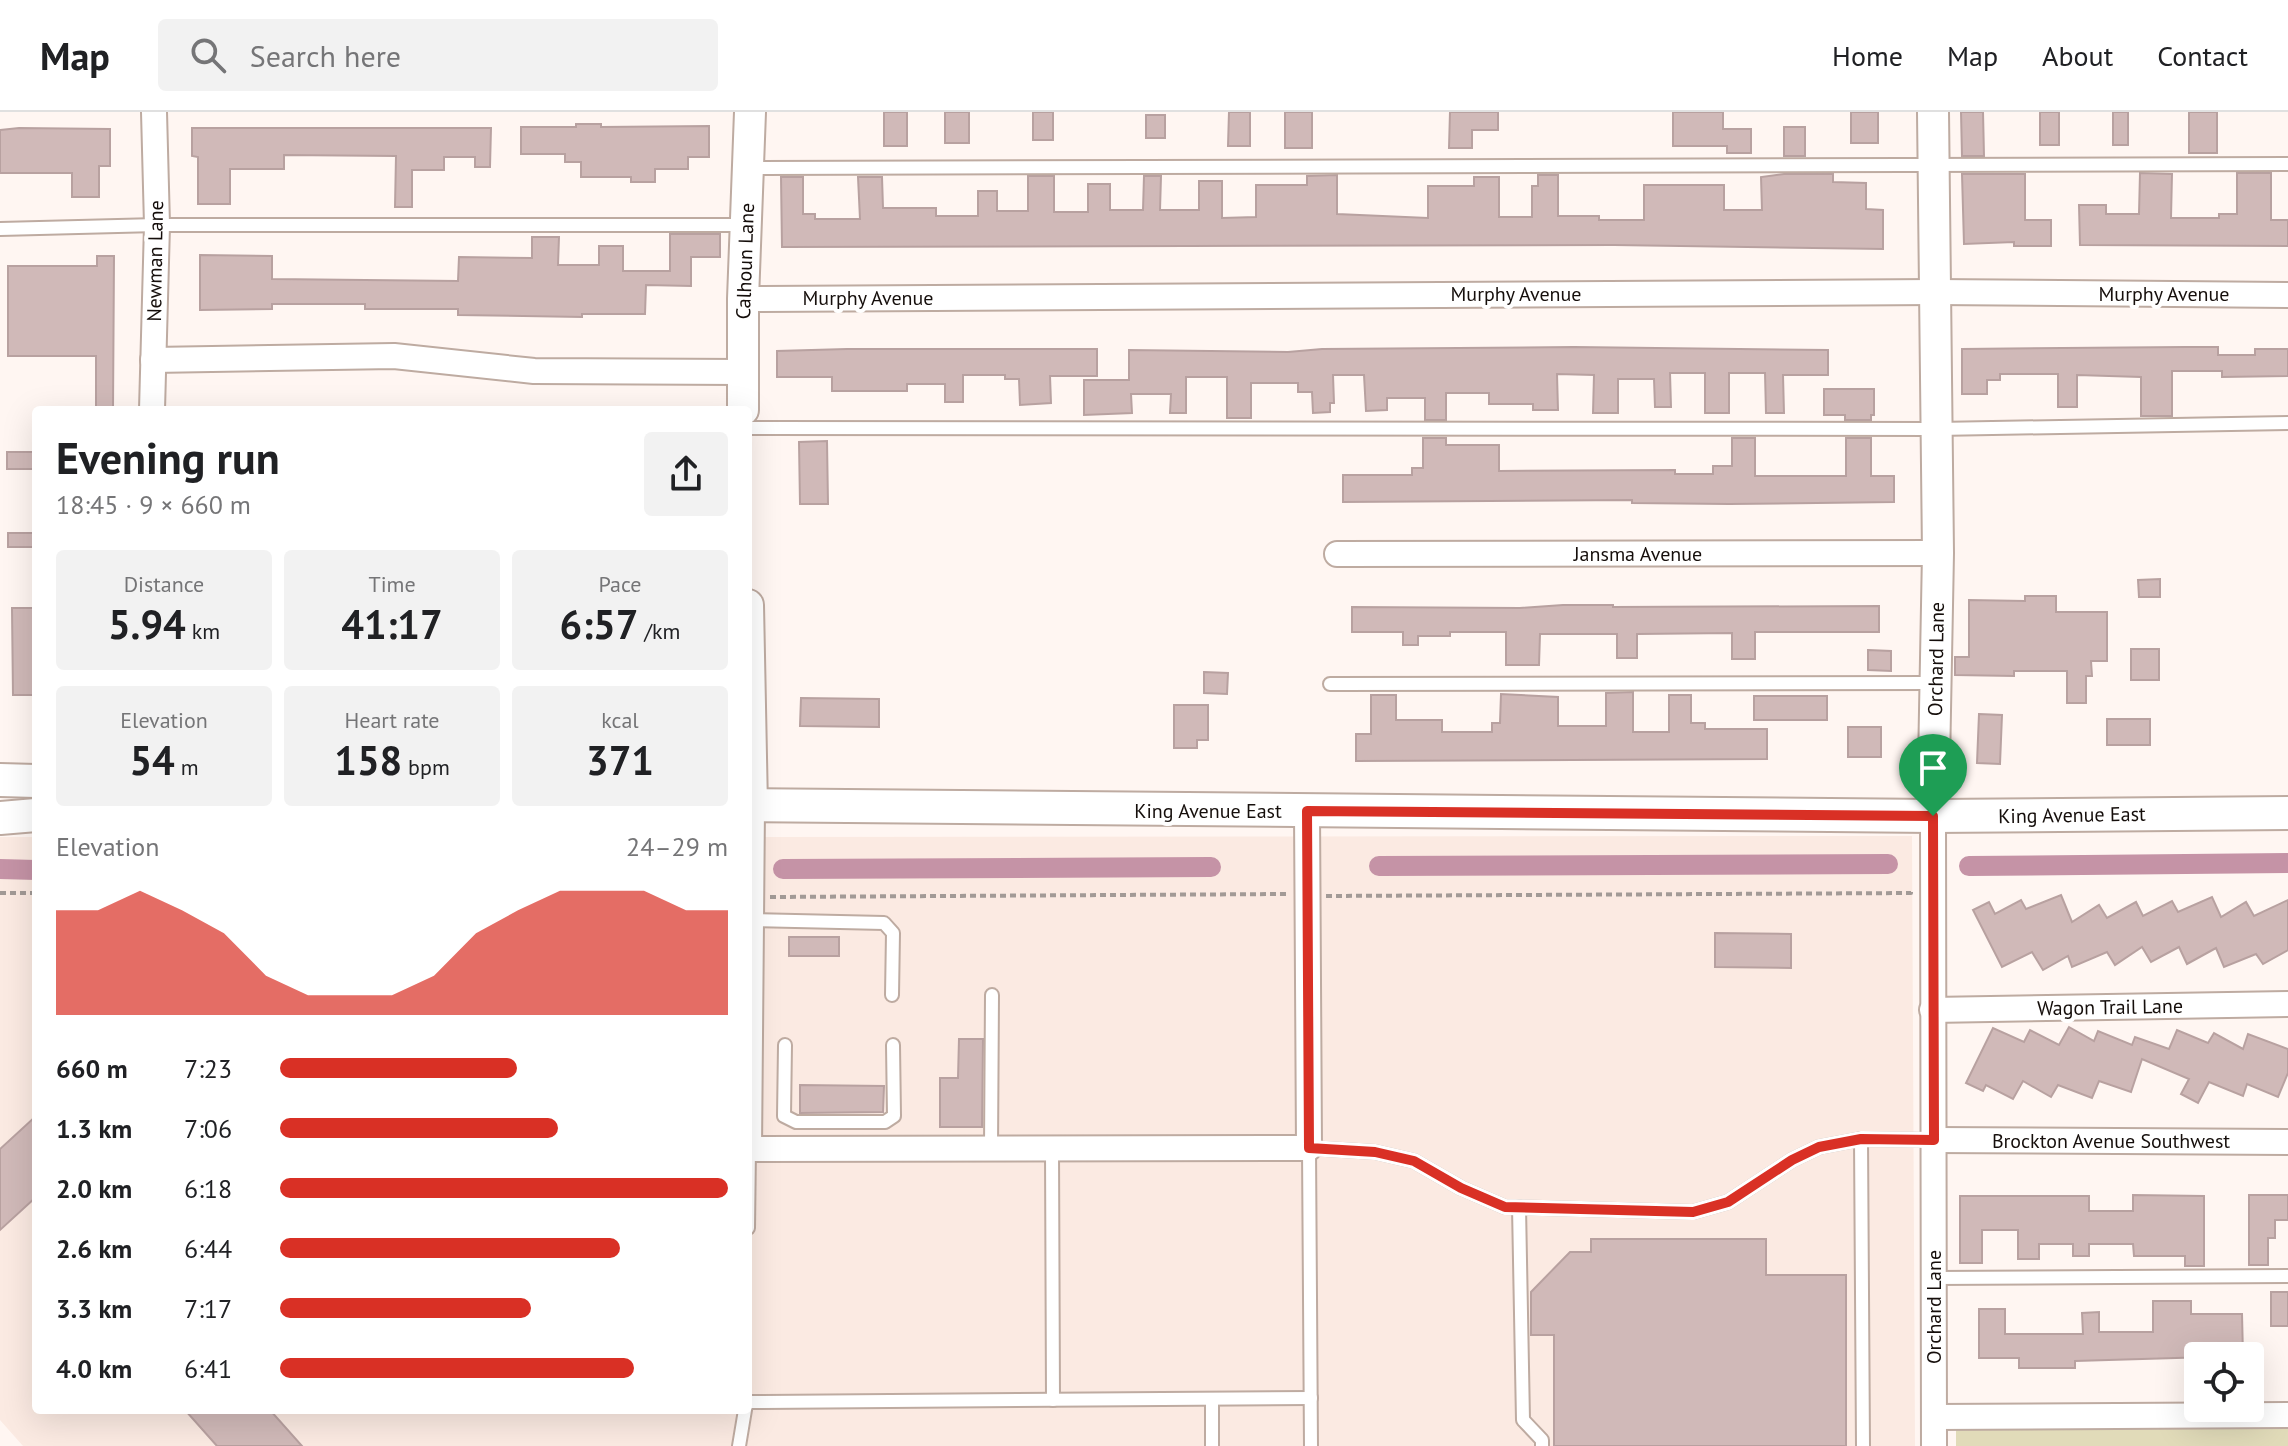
<!DOCTYPE html>
<html lang="en">
<head>
<meta charset="utf-8">
<style>
	body { margin:0; font-family:"PT Sans",sans-serif; background:#f2f2f2; color:#202124; height:100vh; display:flex; flex-direction:column; font-size:30px; white-space:nowrap }
	* { box-sizing:border-box; margin:0 }
	p { font-size:26px; color:#757577 }
	.icon { flex:none; width:44px; height:44px; fill:none; stroke:currentColor; stroke-width:2; stroke-linecap:round; stroke-linejoin:round }
	.map { position:relative; flex:1; overflow:hidden }
	.details { position:absolute; left:32px; top:294px; width:720px; height:1008px; display:flex; flex-direction:column; background:#fff; border-radius:8px; box-shadow:0 8px 32px #0002 }
	.details>* { flex:none }
	.buttons { position:absolute; left:2184px; top:1230px; display:grid; gap:16px }
	.buttons a { display:grid; place-items:center; width:80px; height:80px; border-radius:8px; background:#fff; box-shadow:0 8px 32px #0002; font-size:40px }
	.pin { position:absolute; display:grid; place-items:center; width:68px; height:68px; color:#fff; margin:-82px -34px; border-radius:50% 50% 50% 0; rotate:-45deg; box-shadow:0 0 8px #0007 }
	.pin .icon { rotate:45deg }
	.round { display:grid; place-items:center; flex:none; width:84px; height:84px; border-radius:8px; background:#f2f2f2 }
	.overview { display:flex; align-items:center; justify-content:space-between; height:136px; padding:0 24px }
	h1 { font-size:44px; font-weight:600; line-height:60px }
	.figures { display:grid; grid-template-columns:repeat(3,1fr); gap:12px; height:136px; padding:8px 24px }
	.figures div { display:grid; align-content:center; border-radius:8px; background:#f2f2f2; text-align:center }
	.figures b { font-size:40px; font-weight:600 }
	.figures small { font-size:22px; font-weight:400 }
	.figures p { font-size:22px }
	.chart { height:224px; padding:16px 24px }
	.chart p { display:flex; justify-content:space-between }
	.chart svg { width:100%; height:144px; margin-top:8px; fill:#d93025; opacity:.7 }
	ul { padding:0 24px; list-style:none; font-size:26px }
	li { display:grid; grid-template-columns:128px 96px 1fr; align-items:center; height:60px }
	li i { height:20px; border-radius:10px; background:#d93025 }
	header { display:flex; align-items:center; gap:48px; box-sizing:border-box; height:112px; padding:0 40px; background:#fff; border-bottom:2px solid #e0e0e0 }
	header strong { font-size:38px }
	nav { display:flex; gap:44px; margin-inline-start:auto; font-size:28px }
	.search { width:560px; height:72px; background:#f2f2f2; display:flex; align-items:center; gap:20px; box-sizing:border-box; padding:0 28px; border-radius:8px; color:#757577; font-size:30px }
	.map>svg:first-child { display:block }
</style>
</head>
<body>
<header>
<strong>Map</strong>
<div class="search"><svg class="icon" aria-label="search" viewBox="0 0 24 24"><circle cx="10" cy="10" r="6"/><path d="M15 15l6 6"/></svg>Search here</div>
<nav><a>Home</a><a>Map</a><a>About</a><a>Contact</a></nav>
</header>
<div class="map">
<svg width="2288" height="1334" viewBox="0 0 2288 1334">
	<rect width="100%" height="100%" fill="#fff6f2"/>
	<!-- built -->
	<path fill="#fbeae2" d="M1912,724L1915,1334H23L0,1308V725H36V1298H748V725Z"/>
	<!-- green -->
	<path fill="#e1dbb9" d="M2288,1315V1334H1956V1317Z"/>
	<g fill="none" stroke-linecap="round" stroke-linejoin="round">
		<!-- canal -->
		<g stroke="#c593a6" stroke-width="20">
			<path d="M1379,754L1888,752"/>
			<path d="M1969,754L2288,751"/>
			<path d="M0,757L36,758"/>
			<path d="M783,757L1211,755"/>
		</g>
	</g>
	<!-- building -->
	<g fill="#d0b9b8" stroke="#b8a1a0" stroke-width="2">
		<rect x="884" y="0" width="23" height="34"/>
		<rect x="945" y="0" width="24" height="31"/>
		<rect x="1033" y="0" width="20" height="28"/>
		<path d="M1229,0H1250V34H1228Z"/>
		<rect x="1285" y="0" width="27" height="36"/>
		<path d="M1450,0H1498V18H1472V36H1449Z"/>
		<path d="M1673,0H1723V17H1751V41H1727V34H1673Z"/>
		<rect x="1851" y="0" width="27" height="31"/>
		<path d="M1961,0H1983L1984,44H1962Z"/>
		<rect x="2040" y="0" width="19" height="33"/>
		<rect x="2113" y="0" width="15" height="33"/>
		<rect x="2189" y="0" width="28" height="41"/>
		<rect x="1146" y="3" width="19" height="23"/>
		<path d="M576,12H601V15L709,14V45H688V57H655V70H631V65H581V50H565V42H521V15H576Z"/>
		<rect x="1784" y="15" width="21" height="29"/>
		<path d="M19,16L110,17V54H99V85H72V61H0V18Z"/>
		<path d="M192,16H491L490,55H475V45H444V58H412V95H395L396,44L284,43V57H230V92H198V45L192,44Z"/>
		<path d="M2140,61L2172,62L2171,106H2219V102H2237V61H2271V108H2288V134L2080,133L2079,93H2106V102H2139Z"/>
		<path d="M1784,62H1833V70L1866,71V97L1883,98V137L1614,133L782,135L781,65H803V102H815V107H860L858,65H882L883,96H936V104H978V79H997V99H1028V64H1054V100H1088V72H1110V98H1143L1144,64H1161L1160,98H1199V69H1222V106L1256,105V73H1307V64L1337,63V102L1428,106V74H1474V65H1499V105H1532V74H1538V63H1558V104H1599V108H1644V73H1724V98H1762L1761,65Z"/>
		<path d="M1962,62H2025V108H2051V134H2014V130L1964,132Z"/>
		<path d="M670,122H720V145H691V174L646,173L645,202H582V205L458,203V197H365V192H272V197L200,198V143L272,144V167L458,169L459,145L532,146V125H559L558,153H599V134H623V159H670Z"/>
		<path d="M97,144H114L113,298H96V244H8V154H97Z"/>
		<path d="M1574,235L1828,238V263H1783L1784,301H1766L1765,261H1729V301H1705V261H1670L1671,295H1655L1654,267H1618V301H1593L1594,263L1557,262L1558,298H1533V292H1489V281H1446V308H1425V286H1387V298L1366,299L1364,263H1333L1334,291H1330V300L1313,301L1312,280H1298V271H1251V306H1227V265H1186V301H1170L1171,282H1131L1132,301L1084,303V268H1129V238L1288,240L1322,237Z"/>
		<path d="M2185,235H2218V243H2255V237H2288V264L2222,265V259H2172V304H2141V265L2077,263V295H2058V262H2000V268H1987V282H1962V237Z"/>
		<path d="M847,237H1097V264H1050L1051,291L1020,293L1019,267H1005V263H963V290H945V272H907V279H832V265H777V239Z"/>
		<path d="M1824,277H1874V303H1871V308H1845V303H1824Z"/>
		<path d="M1423,326H1446V333H1499V359L1675,358V362H1713V354H1732V326H1755V364H1846V326H1871V364H1894V390L1729,392L1632,391V388L1343,390V363H1412V356H1423Z"/>
		<path d="M827,329L828,392H800L799,330Z"/>
		<rect x="7" y="340" width="29" height="17"/>
		<rect x="8" y="421" width="28" height="14"/>
		<path d="M2160,467V485H2139L2138,468Z"/>
		<path d="M2025,484H2056V500H2107V549H2091L2092,564H2086V591H2067V559H2014V564L1955,563V545H1969V488L2025,489Z"/>
		<path d="M1563,493H1613V495L1879,494V520H1755V547H1732V521L1637,522V546H1617V522H1540L1539,553H1506V520H1450V524H1418V533H1403V520H1352V495L1520,496Z"/>
		<path d="M12,496H36V583H13Z"/>
		<rect x="2131" y="537" width="28" height="31"/>
		<path d="M1868,538L1891,539V559L1868,558Z"/>
		<path d="M1204,560L1228,561L1227,582L1204,581Z"/>
		<path d="M1633,580V620H1669V583H1691V611H1705V617H1767V647L1356,649V622H1371V583H1396V608H1442V620H1492V611H1500L1501,582L1558,585V614H1606V581Z"/>
		<rect x="1754" y="584" width="73" height="24"/>
		<path d="M801,586L879,587V615L800,614Z"/>
		<path d="M1174,593H1208V628H1197V636H1174Z"/>
		<path d="M1979,602L2002,603L2000,652L1977,651Z"/>
		<rect x="2107" y="607" width="43" height="26"/>
		<rect x="1848" y="615" width="33" height="30"/>
		<path d="M2061,783L2072,810L2099,793L2107,806L2136,790L2143,804L2172,789L2178,800L2212,785L2221,805L2246,790L2254,804L2288,788V838L2263,852L2256,842L2224,855L2216,836L2187,852L2179,835L2151,850L2142,835L2115,853L2107,840L2072,855L2068,844L2043,858L2032,840L2002,855L1973,798L1989,790L1995,802L2021,788L2026,797Z"/>
		<path d="M1715,821L1791,822V856L1715,855Z"/>
		<rect x="789" y="825" width="50" height="19"/>
		<path d="M2069,915L2094,929L2098,919L2132,933L2135,925L2169,937L2177,918L2208,931L2214,921L2243,937L2248,922L2288,937V961L2278,985L2247,972L2243,984L2209,970L2198,991L2181,982L2189,967L2142,947L2131,980L2099,969L2092,986L2058,973L2051,985L2023,969L2013,987L1986,973L1983,979L1966,971L1993,916L2024,930L2030,918L2059,933Z"/>
		<path d="M959,927H983L982,1015H940V966H958Z"/>
		<path d="M800,973L884,974L883,1000L800,1001Z"/>
		<path d="M36,1004V1085L0,1118V1037Z"/>
		<path d="M2133,1083L2204,1084V1154H2185V1144H2134L2133,1132H2089V1144H2073V1132H2039V1147H2018V1118H1982V1151H1960V1084H2089V1099H2133Z"/>
		<path d="M2249,1083H2288V1108H2275V1126H2268V1153H2249Z"/>
		<path d="M1591,1127H1766V1163H1846V1334H1554V1223H1531V1180L1570,1140H1591Z"/>
		<rect x="2271" y="1180" width="17" height="34"/>
		<path d="M2153,1189H2191V1202H2242L2243,1244L2075,1249V1256H2019V1246H1979V1197H2005V1222H2083L2082,1201L2099,1200V1220H2153Z"/>
		<path d="M185,1298H270L302,1334H217Z"/>
	</g>
	<g fill="none" stroke-linecap="round" stroke-linejoin="round">
		<defs>
			<g id="service">
				<path d="M748,56L2288,52"/>
				<path d="M0,117L157,113H745"/>
				<path d="M748,316L1937,317L2288,311"/>
				<path d="M1330,572L1934,571"/>
				<path d="M750,808L884,811L893,821L892,883"/>
				<path d="M785,933L784,1004L796,1010H885L894,1004L893,933"/>
				<path d="M1861,1027L1863,1334"/>
				<path d="M991,1037L992,883"/>
				<path d="M1052,1037L1053,1288"/>
				<path d="M1519,1095L1523,1308L1542,1328V1334"/>
				<path d="M748,1116L749,1037"/>
				<path d="M1933,1166L2288,1164"/>
				<path d="M1212,1287V1334"/>
				<path d="M748,1290L1311,1286"/>
				<path d="M739,1334L745,1298"/>
				<path d="M1311,1334L1309,1036L1375,1040L1414,1049L1461,1076L1505,1095L1693,1100L1728,1090L1792,1048L1819,1035L1861,1027L1934,1028"/>
			</g>
			<g id="minor">
				<path d="M743,187L1935,180L2288,183"/>
				<path d="M153,248L394,244L534,259L742,260"/>
				<path d="M152,298L157,113L154,0"/>
				<path d="M1337,442L1938,441"/>
				<path d="M1933,704L1934,1334"/>
				<path d="M1932,898L2288,892"/>
				<path d="M1934,1028L2288,1030"/>
				<path d="M748,1037L1309,1036L1307,699"/>
				<path d="M749,1037L752,695"/>
				<path d="M1935,1305L2288,1303"/>
			</g>
			<g id="tertiary">
				<path d="M743,298V187L750,0"/>
				<path d="M748,493L752,695"/>
				<path d="M1933,704L1938,441L1933,0"/>
			</g>
			<g id="secondary">
				<path d="M0,668L36,669"/>
				<path d="M748,693L1933,704L2288,701"/>
				<path d="M0,706L36,703"/>
			</g>
		</defs>
		<!-- service casing -->
		<use href="#service" stroke="#beaba1" stroke-width="16"/>
		<!-- minor casing -->
		<use href="#minor" stroke="#beaba1" stroke-width="28"/>
		<!-- tertiary casing -->
		<use href="#tertiary" stroke="#beaba1" stroke-width="34"/>
		<!-- secondary casing -->
		<use href="#secondary" stroke="#beaba1" stroke-width="36"/>
		<!-- path -->
		<g stroke="#a29a96" stroke-width="4" stroke-dasharray="6 4" stroke-linecap="butt">
			<path d="M0,781H36"/>
			<path d="M1326,784L1911,781V779"/>
			<path d="M770,785L1286,782"/>
		</g>
		<!-- service -->
		<use href="#service" stroke="#fff" stroke-width="12"/>
		<!-- minor -->
		<use href="#minor" stroke="#fff" stroke-width="24"/>
		<!-- tertiary -->
		<use href="#tertiary" stroke="#fff" stroke-width="30"/>
		<!-- secondary -->
		<use href="#secondary" stroke="#fff" stroke-width="32"/>
	</g>
	<g fill="none" stroke-linecap="round" stroke-linejoin="round">
		<defs>
			<path id="route" d="M1307,699L1933,704L1934,1028L1861,1027L1819,1035L1792,1048L1728,1090L1693,1100L1505,1095L1461,1076L1414,1049L1375,1040L1309,1036Z"/>
		</defs>
		<!-- route casing -->
		<use href="#route" stroke="#fff" stroke-width="16"/>
		<!-- route -->
		<use href="#route" stroke="#d93025" stroke-width="10"/>
	</g>
	<g text-anchor="middle" stroke-width="8" stroke-linejoin="round" paint-order="stroke">
		<!-- street labels -->
		<g font-size="20" fill="#150e0b" stroke="#fff">
			<text transform="translate(155 149) rotate(-89)" y="7">Newman Lane</text>
			<text transform="translate(745 149) rotate(-88)" y="7">Calhoun Lane</text>
			<text x="1516" y="189">Murphy Avenue</text>
			<text x="2164" y="189">Murphy Avenue</text>
			<text x="868" y="193">Murphy Avenue</text>
			<text x="1638" y="449">Jansma Avenue</text>
			<text transform="translate(1936 547) rotate(-89)" y="7">Orchard Lane</text>
			<text x="1208" y="706">King Avenue East</text>
			<text transform="translate(2072 703) rotate(-1)" y="7">King Avenue East</text>
			<text transform="translate(2110 895) rotate(-1)" y="7">Wagon Trail Lane</text>
			<text x="2111" y="1036">Brockton Avenue Southwest</text>
			<text transform="translate(1934 1195) rotate(-90)" y="7">Orchard Lane</text>
		</g>
	</g>
</svg>
<div class="buttons">
<a><svg class="icon" aria-label="locate" viewBox="0 0 24 24"><circle cx="12" cy="12" r="6"/><path d="M12 2v4M12 18v4M2 12h4M18 12h4"/></svg></a>
</div>
<div class="pin" style="left:1933px;top:704px;background:#1e9e55"><svg class="icon" aria-label="arrive" viewBox="0 0 24 24"><path d="M6 21V4h12l-3 4 3 4H6"/></svg></div>
<section class="details">
<div class="overview"><div><h1>Evening run</h1><p>18:45 · 9 × 660 m</p></div><a class="round"><svg class="icon" aria-label="share" viewBox="0 0 24 24"><path d="M12 15V3M7 8l5-5 5 5M5 13v7h14v-7"/></svg></a></div>
<div class="figures">
<div><p>Distance</p><b>5.94<small> km</small></b></div>
<div><p>Time</p><b>41:17</b></div>
<div><p>Pace</p><b>6:57<small> /km</small></b></div>
</div>
<div class="figures">
<div><p>Elevation</p><b>54<small> m</small></b></div>
<div><p>Heart rate</p><b>158<small> bpm</small></b></div>
<div><p>kcal</p><b>371</b></div>
</div>
<div class="chart"><p><span>Elevation</span>24–29 m</p>
<svg viewBox="0 0 160 44" preserveAspectRatio="none"><path d="M0 44V12L10 12L20 6L30 12L40 19L50 32L60 38L70 38L80 38L90 32L100 19L110 12L120 6L130 6L140 6L150 12L160 12V44z"/></svg>
</div>
<ul>
<li><b>660 m</b>7:23<i style="width:53%"></i></li>
<li><b>1.3 km</b>7:06<i style="width:62%"></i></li>
<li><b>2.0 km</b>6:18<i style="width:100%"></i></li>
<li><b>2.6 km</b>6:44<i style="width:76%"></i></li>
<li><b>3.3 km</b>7:17<i style="width:56%"></i></li>
<li><b>4.0 km</b>6:41<i style="width:79%"></i></li>
</ul>
</section>
</div>
</body>
</html>
